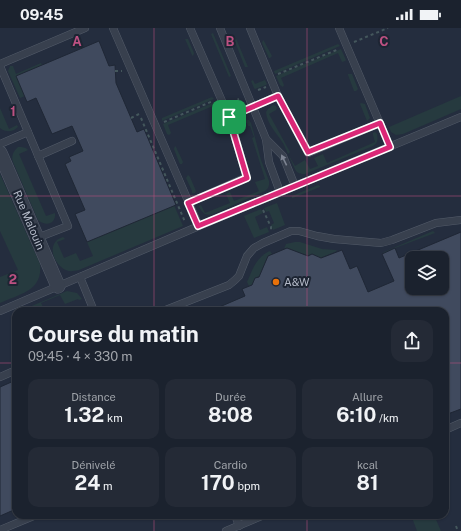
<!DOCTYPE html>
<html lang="fr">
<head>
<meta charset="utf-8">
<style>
	body { margin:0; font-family:"Public Sans",sans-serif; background:#242a36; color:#f1f3f6; height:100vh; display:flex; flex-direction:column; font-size:15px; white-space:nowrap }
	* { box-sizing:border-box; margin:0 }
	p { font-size:13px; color:#a0a4aa }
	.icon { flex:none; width:22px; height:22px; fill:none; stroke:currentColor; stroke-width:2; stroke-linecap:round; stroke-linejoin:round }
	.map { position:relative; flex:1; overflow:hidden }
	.drawer { position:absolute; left:12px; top:279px; width:437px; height:212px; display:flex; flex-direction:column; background:#1b222e; border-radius:12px; box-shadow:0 1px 3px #0004,0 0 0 1px #393f4a }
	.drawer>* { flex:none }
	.tools { position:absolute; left:405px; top:223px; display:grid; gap:8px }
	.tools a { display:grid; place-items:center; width:44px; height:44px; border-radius:8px; background:#1b222e; box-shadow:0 1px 3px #0004,0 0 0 1px #393f4a; font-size:20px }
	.pin { position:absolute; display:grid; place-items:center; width:34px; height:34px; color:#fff; margin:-17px; border-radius:8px; box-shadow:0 2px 6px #0006 }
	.round { display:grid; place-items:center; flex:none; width:42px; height:42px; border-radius:12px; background:#242a36 }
	.summary { display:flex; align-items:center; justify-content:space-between; height:68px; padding:0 16px }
	h1 { font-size:22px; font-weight:700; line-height:30px }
	.figures { display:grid; grid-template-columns:repeat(3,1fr); gap:6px; height:68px; padding:4px 16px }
	.figures div { display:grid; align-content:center; border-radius:10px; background:#242a36; text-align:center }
	.figures b { font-size:20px; font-weight:700 }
	.figures small { font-size:11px; font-weight:400 }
	.figures p { font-size:11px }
	.status { display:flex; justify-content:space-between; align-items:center; height:28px; padding:0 20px; background:#1b222e; direction:ltr }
	.status svg { height:11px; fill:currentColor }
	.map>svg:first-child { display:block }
</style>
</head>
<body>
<div class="status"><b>09:45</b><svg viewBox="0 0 49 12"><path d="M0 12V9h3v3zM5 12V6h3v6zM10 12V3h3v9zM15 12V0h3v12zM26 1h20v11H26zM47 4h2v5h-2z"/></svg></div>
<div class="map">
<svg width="461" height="503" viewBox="0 0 461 503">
	<rect width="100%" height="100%" fill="#242d3e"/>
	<!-- green -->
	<g fill="#263a3f">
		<path d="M213,5L231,48L229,49L211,6Z"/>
		<path d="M235,8L248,39H245L233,9Z"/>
		<path d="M185,11H188L194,25L193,28L192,27Z"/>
		<path d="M263,12L264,13L272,28L270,30H269L262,15Z"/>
		<path d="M338,16L340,18L275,46L274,43Z"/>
		<path d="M341,21L346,32L345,33L342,34L338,25L281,50L284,57L283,59L280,57L276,48Z"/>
		<path d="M41,35L42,37L25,68L20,70L8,43L10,38H13L16,46Z"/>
		<path d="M348,46H352L358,61L356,63H354L348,47Z"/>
		<path d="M253,52L255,56L265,52L267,56L266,57L255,61L254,60L251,53Z"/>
		<path d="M461,68V81L403,106L396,107L391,104L389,99Z"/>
		<path d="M212,69L214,71L162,93V90Z"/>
		<path d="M215,74L219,84L218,87L216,86L213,78L168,97L171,105L169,107L167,106L163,96Z"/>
		<path d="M361,75L365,76L370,90L367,93L360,76Z"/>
		<path d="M273,77L276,78L277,80L276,82L269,86L290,124L288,126L295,138L305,132L310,141L318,138L314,130L323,126L327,135L375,114L373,107V105L375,104L377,106C378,111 378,115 373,118L305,146C301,146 299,146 296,143C291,134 288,125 284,117C278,106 267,97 266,84L268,81Z"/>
		<path d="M0,80L9,101L17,97L18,99C13,104 6,105 0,100Z"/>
		<path d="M241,91L249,92L251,95L261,132L269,153V157L268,160L265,163L213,186C206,188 203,186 199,179V178L201,177L205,185L230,175L226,166L230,164L234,173L259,163L255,154L265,151L252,110L254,109L250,98H248L247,95L240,97L237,96L236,94L237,92Z"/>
		<path d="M175,118L176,119L183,134L182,136H180L179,134L174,121Z"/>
		<path d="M18,119C23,119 25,119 28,122L19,126L46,188L55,185C56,196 46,199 38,192L13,134C11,128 13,124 18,119Z"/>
		<path d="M0,146L40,236C43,263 20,266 0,275V249L18,242L0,203Z"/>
		<path d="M188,147L190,149L196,163L195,165H192V163L186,150Z"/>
		<path d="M318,157L320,158V159L293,170H292V168Z"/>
		<path d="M277,175L285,197L273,202L271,197L274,195L269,183L266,184L264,180Z"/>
		<path d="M174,177L183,198L79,242C74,243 70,244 66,242C56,238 47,221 57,212C57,212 62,209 63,209L65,211L57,214L64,230L76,225L80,233L93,228L87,214Z"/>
		<path d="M261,181L263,185L255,189L260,202L267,199L269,204L254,210L244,188Z"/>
		<path d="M433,203L435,205L395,220L382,226L384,224Z"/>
		<path d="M295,214H300L322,221L336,222L337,223L318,231L312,226L306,228V227L287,220L284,221L286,216Z"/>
		<path d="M270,223L272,226L268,228L261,244L262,247L255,250L254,253V256L249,258L247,254C253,241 256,229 270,223Z"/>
		<path d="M67,263L77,265L82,271L79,272L78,271L65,276L60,267L41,275L45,283H20Z"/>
		<path d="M411,487H434L441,503H417Z"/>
	</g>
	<!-- building -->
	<g fill="#404a5e" stroke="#1f2735" fill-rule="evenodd">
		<path d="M99,13L109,38L115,37L116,55L137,104L144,101L176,177L87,214L75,186L85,182L65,136L71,133L69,129L83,123L72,98L52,106L36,70L27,74L16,48Z"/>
		<path d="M461,204V381L445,387V283H210L245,268L242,261L252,257L255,250L259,249L268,228L287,220L308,228L312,226L321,230L342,222L350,241L357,238L368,264L394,253L382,226L395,220L399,230ZM412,230H442V260H412Z"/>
		<path d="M16,352V481L0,488V359Z"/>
	</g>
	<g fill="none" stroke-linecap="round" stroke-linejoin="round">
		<defs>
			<g id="lane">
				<path d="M113,0L199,198"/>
				<path d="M220,0L266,111L269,134L280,164"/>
				<path d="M250,0L278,68L308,125L380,95"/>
				<path d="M339,0L390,119"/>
				<path d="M0,36L85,0"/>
				<path d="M0,38L28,104"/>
				<path d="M229,89L278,68"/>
				<path d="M266,111L283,128L295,158"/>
				<path d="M0,116L28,104L68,198L37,210"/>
				<path d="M38,128L72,113"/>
				<path d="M188,175L247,149L229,89L190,0"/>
				<path d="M80,249L94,283"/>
				<path d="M0,283L199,198L461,89"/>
				<path d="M163,283L229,257L235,252L239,248L247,228L254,220L263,215L291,203H299L317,208L334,211L381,215L392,212L436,195L461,192"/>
				<path d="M0,349L16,342"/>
				<path d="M445,402L461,395"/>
				<path d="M235,487L239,498"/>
				<path d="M0,502L36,487"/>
				<path d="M226,503L264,487"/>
			</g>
			<path id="street" d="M0,125L58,258"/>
		</defs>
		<!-- lane casing -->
		<use href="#lane" stroke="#535b69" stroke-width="8"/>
		<!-- street casing -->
		<use href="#street" stroke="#535b69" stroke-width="15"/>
		<!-- path -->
		<g stroke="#44575c" stroke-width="2" stroke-dasharray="3 3" stroke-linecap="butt">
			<path d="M354,14L388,0"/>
			<path d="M115,43H122"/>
			<path d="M278,46L339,21"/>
			<path d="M258,62L266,59"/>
			<path d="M232,74L239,71"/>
			<path d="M131,90L139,86"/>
			<path d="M141,90L185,194"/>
			<path d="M164,94L213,73"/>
			<path d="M263,182L271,199V202"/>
			<path d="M456,498L458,503"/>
		</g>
		<!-- lane -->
		<use href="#lane" stroke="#38404e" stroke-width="7"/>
		<!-- street -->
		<use href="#street" stroke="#38404e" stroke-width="14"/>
	</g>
	<!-- one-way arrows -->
	<defs><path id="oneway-solid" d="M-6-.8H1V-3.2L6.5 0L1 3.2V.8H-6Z"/></defs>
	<use fill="#7d8492" href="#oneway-solid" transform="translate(284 132) rotate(-116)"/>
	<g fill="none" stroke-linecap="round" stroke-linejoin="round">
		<defs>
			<path id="route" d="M278,68L308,124L380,95L390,119L198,198L188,175L247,150L229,89Z"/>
		</defs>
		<!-- route casing -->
		<use href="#route" stroke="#fff" stroke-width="8"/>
		<!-- route -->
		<use href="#route" stroke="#db2777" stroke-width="5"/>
	</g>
	<!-- grid -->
	<path fill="none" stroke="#bd5182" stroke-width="1" stroke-opacity="0.55" d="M154,0V283M307,0V283M0,168H461M0,335H16M445,335H461M154,487V503M307,487V503"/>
	<!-- markers -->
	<circle fill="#e8710a" stroke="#1d2533" stroke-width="1.5" cx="276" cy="254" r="4"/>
	<g text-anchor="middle" stroke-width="4" stroke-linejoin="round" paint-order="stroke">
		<!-- street labels -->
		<g font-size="11" fill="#b5bbc9" stroke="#1d2533">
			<text transform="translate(29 192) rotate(67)" y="4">Rue Malouin</text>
		</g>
		<!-- poi labels -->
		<g font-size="11" fill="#b5bbc9" stroke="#1d2533" text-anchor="start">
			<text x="284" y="258">A&amp;W</text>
		</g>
	</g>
	<g font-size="13" text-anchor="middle" font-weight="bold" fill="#bd5182" stroke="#1d2533" stroke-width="4" stroke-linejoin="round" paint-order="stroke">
		<text x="77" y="18">A</text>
		<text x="230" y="18">B</text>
		<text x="384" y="18">C</text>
		<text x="13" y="88">1</text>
		<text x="13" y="256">2</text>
	</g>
</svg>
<div class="tools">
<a><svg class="icon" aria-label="layers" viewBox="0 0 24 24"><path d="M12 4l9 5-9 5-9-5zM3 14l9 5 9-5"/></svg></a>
</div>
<div class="pin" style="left:229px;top:89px;background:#1e9e55"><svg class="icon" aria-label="arrive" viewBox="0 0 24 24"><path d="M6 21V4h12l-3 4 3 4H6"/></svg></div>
<section class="drawer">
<div class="summary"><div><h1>Course du matin</h1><p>09:45 · 4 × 330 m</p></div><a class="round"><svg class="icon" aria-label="share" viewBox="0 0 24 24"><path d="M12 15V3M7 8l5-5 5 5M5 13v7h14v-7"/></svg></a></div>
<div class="figures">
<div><p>Distance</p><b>1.32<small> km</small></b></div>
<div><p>Durée</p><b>8:08</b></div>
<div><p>Allure</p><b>6:10<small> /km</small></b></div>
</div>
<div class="figures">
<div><p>Dénivelé</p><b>24<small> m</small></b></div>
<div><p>Cardio</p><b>170<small> bpm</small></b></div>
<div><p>kcal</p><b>81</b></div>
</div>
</section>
</div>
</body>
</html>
